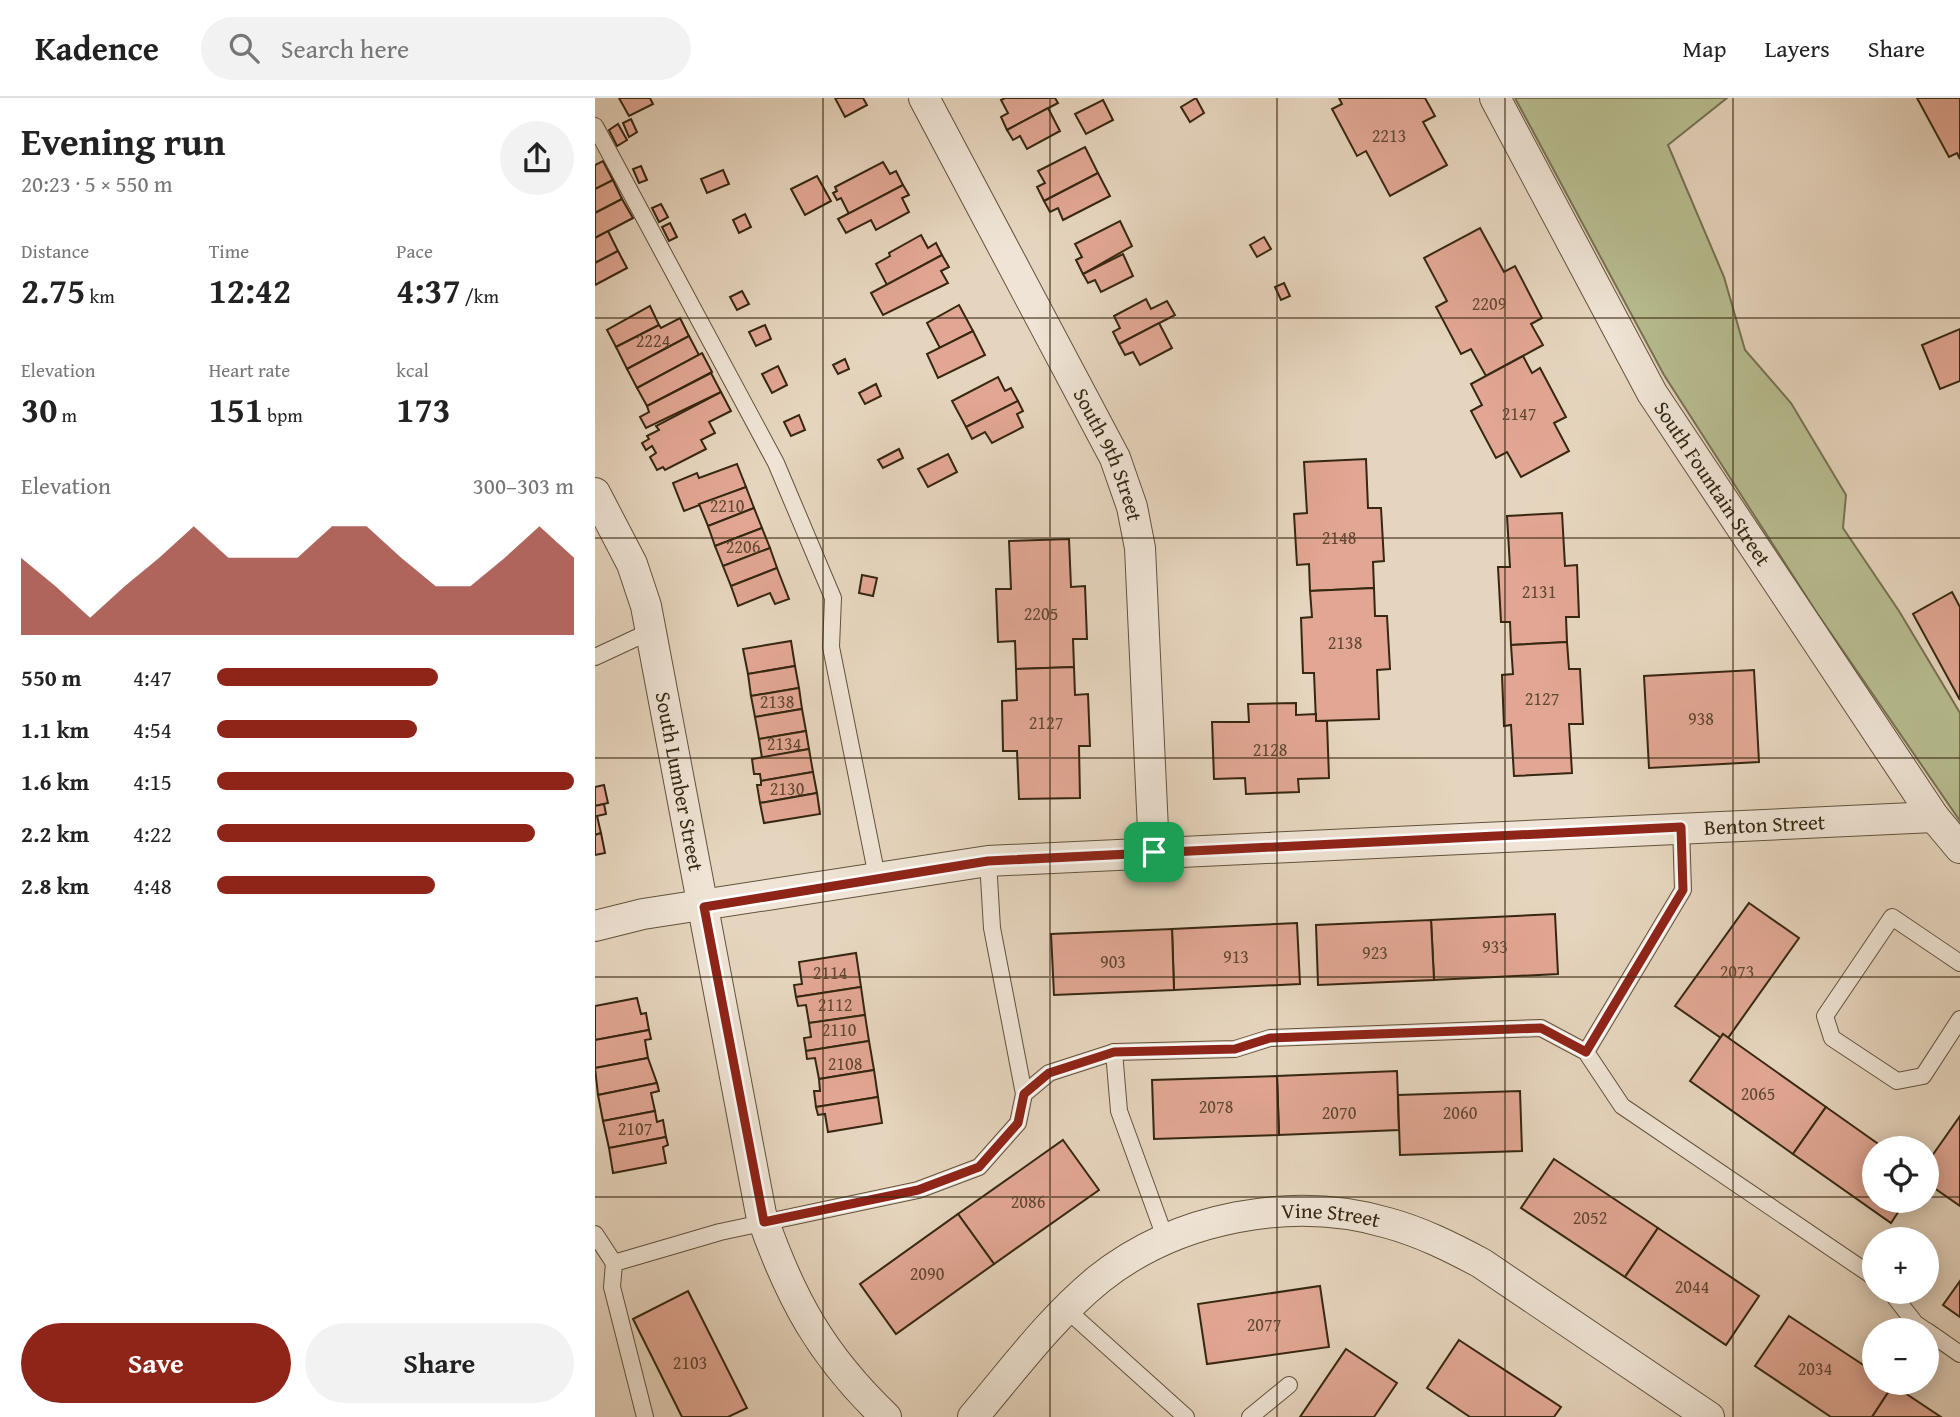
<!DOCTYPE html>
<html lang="en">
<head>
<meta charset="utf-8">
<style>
	body { margin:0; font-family:"Gentium Book Plus",serif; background:#f2f2f2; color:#222; height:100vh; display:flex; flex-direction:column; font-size:26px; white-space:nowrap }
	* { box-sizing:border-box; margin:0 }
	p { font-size:23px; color:#767676 }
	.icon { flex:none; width:38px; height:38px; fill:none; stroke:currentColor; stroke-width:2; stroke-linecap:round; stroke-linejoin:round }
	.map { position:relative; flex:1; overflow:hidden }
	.panel { display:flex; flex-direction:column; background:#fff; width:595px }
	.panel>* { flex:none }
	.fabs { position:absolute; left:1267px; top:1038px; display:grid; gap:14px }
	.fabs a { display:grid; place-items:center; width:77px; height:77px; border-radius:50%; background:#fff; box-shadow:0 4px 18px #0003; font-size:35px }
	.pin { position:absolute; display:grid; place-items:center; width:60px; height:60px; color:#fff; margin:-30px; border-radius:14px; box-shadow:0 4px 10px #0006 }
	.round { display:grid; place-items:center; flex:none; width:74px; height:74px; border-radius:37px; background:#f2f2f2 }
	.headline { display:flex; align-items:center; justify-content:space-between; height:119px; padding:0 21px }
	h1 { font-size:38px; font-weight:600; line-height:52px }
	.figures { display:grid; grid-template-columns:repeat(3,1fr); gap:10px; height:119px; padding:7px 21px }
	.figures div { display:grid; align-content:center }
	.figures b { font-size:35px; font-weight:600 }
	.figures small { font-size:19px; font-weight:400 }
	.figures p { font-size:19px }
	.chart { height:196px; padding:14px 21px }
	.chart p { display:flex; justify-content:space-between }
	.chart svg { width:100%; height:126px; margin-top:7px; fill:#8f2418; opacity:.7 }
	.button { display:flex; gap:14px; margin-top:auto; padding:14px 21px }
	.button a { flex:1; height:80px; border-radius:42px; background:#8f2418; color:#fff; font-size:28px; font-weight:600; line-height:80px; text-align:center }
	.button a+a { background:#f2f2f2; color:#222 }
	ul { padding:0 21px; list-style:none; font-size:23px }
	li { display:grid; grid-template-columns:112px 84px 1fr; align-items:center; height:52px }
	li i { height:18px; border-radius:9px; background:#8f2418 }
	header { display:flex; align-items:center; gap:42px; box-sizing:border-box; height:98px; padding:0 35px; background:#fff; border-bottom:2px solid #e0e0e0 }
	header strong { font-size:33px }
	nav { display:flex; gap:38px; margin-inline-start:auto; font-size:24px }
	.search { width:490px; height:63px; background:#f2f2f2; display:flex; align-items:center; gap:18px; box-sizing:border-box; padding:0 24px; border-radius:38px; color:#767676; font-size:26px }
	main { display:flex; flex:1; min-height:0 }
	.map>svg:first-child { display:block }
</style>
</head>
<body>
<header>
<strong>Kadence</strong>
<div class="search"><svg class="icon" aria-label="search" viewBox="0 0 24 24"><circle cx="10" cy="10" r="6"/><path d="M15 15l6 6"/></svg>Search here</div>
<nav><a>Map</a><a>Layers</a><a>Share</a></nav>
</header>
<main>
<section class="panel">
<div class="headline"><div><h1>Evening run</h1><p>20:23 · 5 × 550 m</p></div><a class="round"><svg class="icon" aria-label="share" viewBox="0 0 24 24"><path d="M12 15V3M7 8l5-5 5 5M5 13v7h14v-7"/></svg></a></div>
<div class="figures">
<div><p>Distance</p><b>2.75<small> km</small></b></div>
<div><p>Time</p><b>12:42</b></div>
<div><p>Pace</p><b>4:37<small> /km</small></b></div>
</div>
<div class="figures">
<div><p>Elevation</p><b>30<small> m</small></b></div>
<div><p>Heart rate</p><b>151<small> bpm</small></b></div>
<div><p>kcal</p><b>173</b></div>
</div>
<div class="chart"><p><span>Elevation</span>300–303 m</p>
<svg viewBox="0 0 160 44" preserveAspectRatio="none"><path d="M0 44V17L10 27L20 38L30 27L40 17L50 6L60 17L70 17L80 17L90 6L100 6L110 17L120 27L130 27L140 17L150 6L160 17V44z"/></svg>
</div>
<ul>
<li><b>550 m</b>4:47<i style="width:62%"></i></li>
<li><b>1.1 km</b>4:54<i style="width:56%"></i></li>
<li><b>1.6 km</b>4:15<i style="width:100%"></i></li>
<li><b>2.2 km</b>4:22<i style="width:89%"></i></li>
<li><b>2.8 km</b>4:48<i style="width:61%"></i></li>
</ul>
<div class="button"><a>Save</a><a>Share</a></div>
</section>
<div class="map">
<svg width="1365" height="1319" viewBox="0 0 1365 1319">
	<rect width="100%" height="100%" fill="#e6d5be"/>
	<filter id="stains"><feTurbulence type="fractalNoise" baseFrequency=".00286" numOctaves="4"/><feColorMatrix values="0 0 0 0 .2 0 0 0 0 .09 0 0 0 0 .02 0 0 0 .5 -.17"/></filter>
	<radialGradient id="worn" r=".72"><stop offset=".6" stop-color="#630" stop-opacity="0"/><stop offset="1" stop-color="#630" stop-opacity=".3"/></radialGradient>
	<!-- green -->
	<path fill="#b7bd90" stroke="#767250" stroke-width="2" d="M920,0H1132L1073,47L1129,179L1150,252L1196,305L1251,397L1248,430L1304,513L1365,615V723L1222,515L1069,277Z"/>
	<!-- building -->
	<g fill="#e2a794" stroke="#362711" stroke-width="2">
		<path d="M24,0H55L58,6L34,18Z"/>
		<path d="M240,0H268L272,7L250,19Z"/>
		<path d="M410,0H460L463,5L412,32L406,19L413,15L406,2Z"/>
		<path d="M601,0L609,15L595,24L586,9Z"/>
		<path d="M744,0H830L840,18L828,24L852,67L795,98L771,53L762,58L737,11L747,6Z"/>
		<path d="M1322,0H1365V61L1362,55L1354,59Z"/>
		<path d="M508,2L518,22L491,36L480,16Z"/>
		<path d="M453,10L465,33L432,51L425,38L418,42L412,32Z"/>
		<path d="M36,21L42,34L34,39L28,25Z"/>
		<path d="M23,26L32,42L22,48L14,32Z"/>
		<path d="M490,49L503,75L449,103L442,89L450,85L443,73Z"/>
		<path d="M8,63L18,82L0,91V67Z"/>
		<path d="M288,64L295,76L301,73L308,87L254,116L246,100L242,102L238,95L242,93L240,89Z"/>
		<path d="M46,68L52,82L44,85L38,71Z"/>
		<path d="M128,72L134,86L112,95L106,81Z"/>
		<path d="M503,75L515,98L468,122L463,110L455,114L449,103Z"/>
		<path d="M222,78L236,103L210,117L196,91Z"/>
		<path d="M18,82L27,101L0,115V91Z"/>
		<path d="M308,87L314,97L307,100L314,114L281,132L276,122L251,135L243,121Z"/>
		<path d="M27,101L38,120L0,140V115Z"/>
		<path d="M66,106L73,119L64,124L57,110Z"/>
		<path d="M150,116L156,129L144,135L138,122Z"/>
		<path d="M525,123L537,148L488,176L481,162L487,159L480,146Z"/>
		<path d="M75,125L82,139L74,143L67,129Z"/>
		<path d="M885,130L909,174L920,168L947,220L936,226L948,247L891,278L876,251L866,256L841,209L852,203L829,160Z"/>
		<path d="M13,133L23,153L0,165V140Z"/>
		<path d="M326,137L333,150L341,145L347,157L292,187L281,166L295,158L294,155Z"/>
		<path d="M669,139L676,151L662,159L655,147Z"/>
		<path d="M23,153L32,170L0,187V165Z"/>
		<path d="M528,156L538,178L506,194L500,182L493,185L488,176Z"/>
		<path d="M347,157L354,169L346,173L353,185L288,217L276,195Z"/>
		<path d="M689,185L695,198L686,202L680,189Z"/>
		<path d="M147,193L154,206L142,212L135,199Z"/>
		<path d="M551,201L556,211L572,203L580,217L524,246L518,234L525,230L519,218Z"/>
		<path d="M364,207L378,233L345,250L332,225Z"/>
		<path d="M55,208L64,227L21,249L12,232Z"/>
		<path d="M85,220L94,238L32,271L21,249L64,227L66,230Z"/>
		<path d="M564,225L577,250L545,267L538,254L530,257L524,246Z"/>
		<path d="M170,227L176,241L161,248L154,234Z"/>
		<path d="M1365,231V283L1345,291L1327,247Z"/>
		<path d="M378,233L390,257L343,280L332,256Z"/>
		<path d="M94,238L104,257L42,290L32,271Z"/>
		<path d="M107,255L117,274L52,308L42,290Z"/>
		<path d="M928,258L937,275L945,270L971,319L959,325L974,353L926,379L912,354L901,360L876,313L887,307L876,286Z"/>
		<path d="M250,261L254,271L243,276L238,267Z"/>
		<path d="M183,268L192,287L177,295L167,276Z"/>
		<path d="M116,275L126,294L51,330L45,319L54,314L52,308Z"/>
		<path d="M403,279L410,293L416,290L423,303L371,329L357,303Z"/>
		<path d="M281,286L286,298L270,306L264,295Z"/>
		<path d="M126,294L136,313L114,324L120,335L106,342L111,351L70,372L68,369L62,372L55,359L61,355L57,348L51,352L47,345L54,341L52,338L64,332L61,328Z"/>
		<path d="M423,303L428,313L422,316L428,329L397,345L390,334L377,341L371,329Z"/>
		<path d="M204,317L210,332L196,338L189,324Z"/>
		<path d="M304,351L308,360L288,370L283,362Z"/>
		<path d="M353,356L362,374L333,389L323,371Z"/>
		<path d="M771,361L773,410H786L789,463L778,464L779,490L715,493L714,466L702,467L699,416L712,415L709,364Z"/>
		<path d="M142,366L151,389L89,413L78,385L102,375L104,380Z"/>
		<path d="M151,389L159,410L113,428L104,406Z"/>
		<path d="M159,410L167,430L120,448L113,428Z"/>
		<path d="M967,415L970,468L982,467L984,519H971L972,544L916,547L915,524H906L903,469H915L912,418Z"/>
		<path d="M167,430L175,450L128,468L120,448Z"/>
		<path d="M474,441L476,489L490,488L492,541H478L479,569L421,571L420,543L403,544L401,491H416L414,443Z"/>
		<path d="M175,450L182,470L136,488L128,468Z"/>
		<path d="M182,470L194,501L180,506L175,495L143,508L136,488Z"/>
		<path d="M267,477L282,480L278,498L264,495Z"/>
		<path d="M779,490L780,518H792L795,571L782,572L784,621L721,623L719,575H708L706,520L717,519L715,493Z"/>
		<path d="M1357,494L1365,509V602L1318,516Z"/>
		<path d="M196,543L200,568L153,576L148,551Z"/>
		<path d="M972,544L974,571H985L988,626H974L977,675L919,678L916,627L909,628L907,577L918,576L916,547Z"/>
		<path d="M200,568L204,590L156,598L153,576Z"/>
		<path d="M479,569L480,597L493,596L495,648H484L485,700L424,701L422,653H408L407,603L422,602L421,571Z"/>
		<path d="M1159,572L1164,664L1054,670L1049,578Z"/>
		<path d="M204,590L207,611L160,619L156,598Z"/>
		<path d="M701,605V617L721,616V623H732L734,680L703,681L704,694L651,696L650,680L619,681L617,624H654L653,606Z"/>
		<path d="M207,611L211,633L164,641L160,619Z"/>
		<path d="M211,633L214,651L167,660L164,641Z"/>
		<path d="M214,651L218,674L166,683L165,676H159L157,661Z"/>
		<path d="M218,674L222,695L165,705L162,687H166V683Z"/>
		<path d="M9,687L13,705L0,708V689Z"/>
		<path d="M222,695L225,716L169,725L165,705Z"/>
		<path d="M9,706L11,716L2,718L6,735L0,737V708Z"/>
		<path d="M6,735L10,755L0,757V737Z"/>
		<path d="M1154,805L1204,840L1133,940L1128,936L1126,940L1080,908Z"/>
		<path d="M960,816L963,876L839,882L836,822Z"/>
		<path d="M836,822L839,882L723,887L721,827Z"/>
		<path d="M702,825L705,886L579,892L577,831Z"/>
		<path d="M577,831L579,892L459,897L456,836Z"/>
		<path d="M261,855L266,889L201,899L199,887L207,886L204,864Z"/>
		<path d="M266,889L270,917L214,925L211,907L203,908L201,899Z"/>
		<path d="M42,900L46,916L51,915L54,932L0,942V908Z"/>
		<path d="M270,917L274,943L211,953L209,940L216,939L214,925Z"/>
		<path d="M54,932L56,941L50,942L53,960L0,970V942Z"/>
		<path d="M1128,936L1231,1009L1198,1056L1095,983Z"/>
		<path d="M274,943L279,972L224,981L220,960L212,961L211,953Z"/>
		<path d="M53,960L62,985L3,997L0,970Z"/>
		<path d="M279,972L283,999L221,1009L219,993H225L224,981Z"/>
		<path d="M802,973L804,1032L684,1037L682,978Z"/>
		<path d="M682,978L684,1037L559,1041L557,982Z"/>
		<path d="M62,985L64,993L56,995L60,1013L8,1023L3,997Z"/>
		<path d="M925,993L927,1053L805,1057L803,997Z"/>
		<path d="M283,999L287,1025L233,1034L230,1016L223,1017L221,1009Z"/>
		<path d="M1231,1009L1289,1050H1279V1102H1311L1296,1125L1198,1056Z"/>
		<path d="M60,1013L62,1024L68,1022L71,1039L14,1050L8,1023Z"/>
		<path d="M1365,1018V1108L1332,1085V1065Z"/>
		<path d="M71,1039L73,1047L68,1049L71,1065L18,1075L14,1050Z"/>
		<path d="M468,1042L504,1092L399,1166L363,1116Z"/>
		<path d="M959,1061L1063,1130L1030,1179L926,1110Z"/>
		<path d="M363,1116L399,1166L301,1236L265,1186Z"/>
		<path d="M1063,1130L1164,1198L1131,1247L1030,1179Z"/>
		<path d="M1365,1183V1219L1348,1207Z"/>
		<path d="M725,1188L734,1249L612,1266L603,1206Z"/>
		<path d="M93,1193L152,1310L133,1319H87L38,1221Z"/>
		<path d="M1194,1218L1279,1274V1284L1298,1287L1277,1319H1236L1160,1268Z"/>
		<path d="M864,1242L966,1309L959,1319H875L832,1290Z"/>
		<path d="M751,1251L802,1285L779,1319H705Z"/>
		<path d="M1298,1287L1346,1319H1277Z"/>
	</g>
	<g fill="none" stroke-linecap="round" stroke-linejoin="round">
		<defs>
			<g id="lane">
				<path d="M0,28L181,365L238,500L236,549L282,779"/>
				<path d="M0,559L56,533"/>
				<path d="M393,763L397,830L429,996"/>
				<path d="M1365,865L1297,819L1230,918L1237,940L1302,983L1328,978L1365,921"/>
				<path d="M519,954L524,1013L571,1142"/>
				<path d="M991,954L1088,792L1086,728"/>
				<path d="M0,1136L19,1165"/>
				<path d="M1296,1194L1320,1225L1330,1232"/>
				<path d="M471,1211L591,1319"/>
				<path d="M1332,1233L1365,1256"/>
				<path d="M50,1319L17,1189L19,1165L125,1134L323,1092L384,1069L423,1025L429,996L454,975L519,954L640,951L675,940L946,930L991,954L1027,1008L1279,1179"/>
				<path d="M655,1319L694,1287"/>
			</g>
			<g id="street">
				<path id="s1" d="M329,0L520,360L537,409L545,450L559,754"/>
				<path id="s2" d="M900,0L1057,295L1339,719L1365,750"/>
				<path id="s3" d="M0,395L37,466L51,508L166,1116C195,1200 226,1257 291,1319"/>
				<path id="s4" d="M0,828L48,816L393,763L1339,719"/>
				<path id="s5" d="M378,1319C418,1272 456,1220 504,1181C582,1119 697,1097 793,1125C826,1134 856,1149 886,1165L1114,1319"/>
			</g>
		</defs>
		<!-- lane casing -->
		<use href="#lane" stroke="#62523c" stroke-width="18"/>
		<!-- street casing -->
		<use href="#street" stroke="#62523c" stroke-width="32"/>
		<!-- lane -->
		<use href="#lane" stroke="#efe4d5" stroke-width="16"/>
		<!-- street -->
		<use href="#street" stroke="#efe4d5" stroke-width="30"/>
	</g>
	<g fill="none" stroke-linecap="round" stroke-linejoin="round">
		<defs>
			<path id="route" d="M1086,729L1088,792L991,954L946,930L675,940L640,951L519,954L454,975L429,996L423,1025L384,1069L323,1092L169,1124L109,809L393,763Z"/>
		</defs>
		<!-- route casing -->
		<use href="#route" stroke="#fff" stroke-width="14"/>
		<!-- route -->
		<use href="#route" stroke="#8f2418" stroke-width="9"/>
	</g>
	<!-- grid -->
	<path fill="none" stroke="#362711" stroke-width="2" stroke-opacity="0.55" d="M228,0V1319M455,0V1319M682,0V1319M910,0V1319M1138,0V1319M0,220H1365M0,440H1365M0,660H1365M0,879H1365M0,1099H1279M1332,1099H1365"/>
	<g text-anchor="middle" stroke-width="5" stroke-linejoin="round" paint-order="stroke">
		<!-- number labels -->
		<g font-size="18" fill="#614732">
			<text x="794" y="44">2213</text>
			<text x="894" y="212">2209</text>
			<text x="58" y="249">2224</text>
			<text x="924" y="322">2147</text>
			<text x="132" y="414">2210</text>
			<text x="744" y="446">2148</text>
			<text x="148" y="455">2206</text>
			<text x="944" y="500">2131</text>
			<text x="446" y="522">2205</text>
			<text x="750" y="551">2138</text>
			<text x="947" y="607">2127</text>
			<text x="182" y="610">2138</text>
			<text x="1106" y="627">938</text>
			<text x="451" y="631">2127</text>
			<text x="189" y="652">2134</text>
			<text x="675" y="658">2128</text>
			<text x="192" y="697">2130</text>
			<text x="900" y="855">933</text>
			<text x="780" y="861">923</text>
			<text x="641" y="865">913</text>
			<text x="518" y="870">903</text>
			<text x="1142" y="880">2073</text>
			<text x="235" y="881">2114</text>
			<text x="240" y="913">2112</text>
			<text x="244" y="938">2110</text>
			<text x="250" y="972">2108</text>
			<text x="1163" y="1002">2065</text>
			<text x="621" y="1015">2078</text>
			<text x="744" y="1021">2070</text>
			<text x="865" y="1021">2060</text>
			<text x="40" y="1037">2107</text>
			<text x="433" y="1110">2086</text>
			<text x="995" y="1126">2052</text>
			<text x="332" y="1182">2090</text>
			<text x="1097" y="1195">2044</text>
			<text x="669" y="1233">2077</text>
			<text x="95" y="1271">2103</text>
			<text x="1220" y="1277">2034</text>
		</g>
		<!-- street labels -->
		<g font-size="21" fill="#362711" stroke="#efe4d5">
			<text dy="7" stroke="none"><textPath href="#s1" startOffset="402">South 9th Street</textPath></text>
			<text dy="7" stroke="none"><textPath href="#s2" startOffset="443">South Fountain Street</textPath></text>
			<text dy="7" stroke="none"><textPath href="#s3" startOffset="303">South Lumber Street</textPath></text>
			<text dy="7" stroke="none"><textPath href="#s4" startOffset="1176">Benton Street</textPath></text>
			<text dy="7" stroke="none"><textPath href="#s5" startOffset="434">Vine Street</textPath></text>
		</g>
	</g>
	<rect width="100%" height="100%" filter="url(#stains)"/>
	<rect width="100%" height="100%" fill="url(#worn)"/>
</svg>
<div class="fabs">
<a><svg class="icon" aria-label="locate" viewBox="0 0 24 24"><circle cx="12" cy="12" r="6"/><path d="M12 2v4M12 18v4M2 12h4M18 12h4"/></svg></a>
<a>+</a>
<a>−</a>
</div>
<div class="pin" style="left:559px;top:754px;background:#1e9e55"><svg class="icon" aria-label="arrive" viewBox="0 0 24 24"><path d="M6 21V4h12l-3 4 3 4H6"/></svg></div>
</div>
</main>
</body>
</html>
